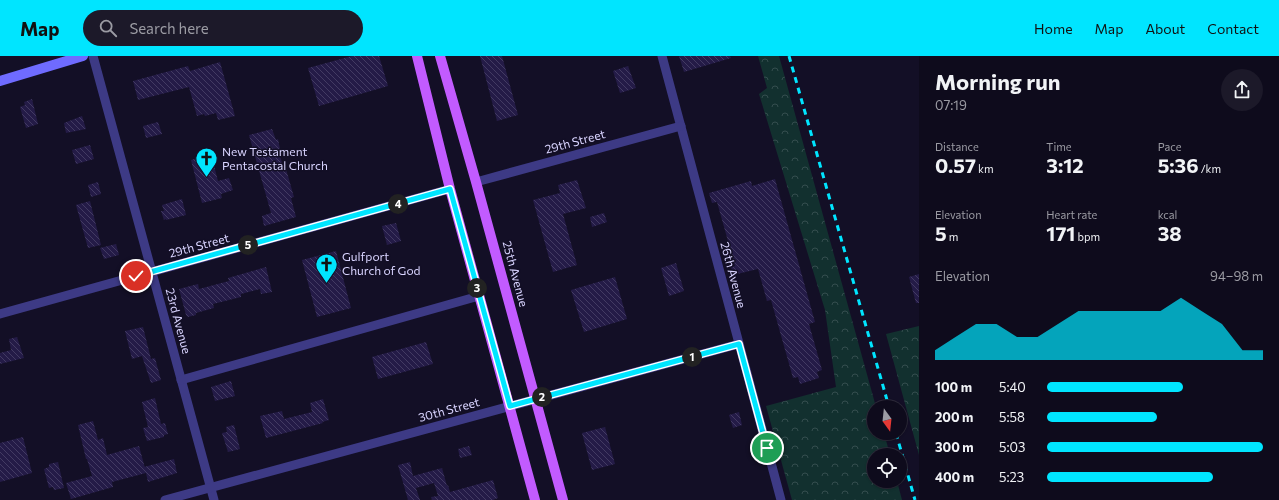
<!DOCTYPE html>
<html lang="en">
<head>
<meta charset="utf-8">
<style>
	body { margin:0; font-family:Commissioner,sans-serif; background:#1c1929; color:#f1f3f6; height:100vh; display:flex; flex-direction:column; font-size:15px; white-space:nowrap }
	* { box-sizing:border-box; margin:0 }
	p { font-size:13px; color:#9b9ba3 }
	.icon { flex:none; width:22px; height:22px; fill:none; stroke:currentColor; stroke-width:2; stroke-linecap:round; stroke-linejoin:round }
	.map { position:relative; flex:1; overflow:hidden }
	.panel { display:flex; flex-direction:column; background:#0e0b1c; width:360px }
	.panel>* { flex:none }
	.needle { width:26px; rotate:165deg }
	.fabs { position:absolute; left:867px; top:344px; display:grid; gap:8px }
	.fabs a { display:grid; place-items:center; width:40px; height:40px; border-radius:50%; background:#0e0b1c; box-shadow:0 1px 3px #0004,0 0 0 1px #2e2b3b; font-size:20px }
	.pin { position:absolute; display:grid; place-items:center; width:34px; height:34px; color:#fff; margin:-17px; border:2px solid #fff; border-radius:50%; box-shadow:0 1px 4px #0007 }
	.km { position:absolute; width:20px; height:20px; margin:-10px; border-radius:50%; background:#222; color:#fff; font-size:11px; line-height:20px; text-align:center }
	.round { display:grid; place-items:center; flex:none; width:42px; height:42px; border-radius:21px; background:#1c1929 }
	.headline { display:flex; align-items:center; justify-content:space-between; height:68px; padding:0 16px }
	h1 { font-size:22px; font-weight:700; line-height:30px }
	.metrics { display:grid; grid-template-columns:repeat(3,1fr); gap:6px; height:68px; padding:4px 16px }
	.metrics div { display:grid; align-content:center }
	.metrics b { font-size:20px; font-weight:700 }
	.metrics small { font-size:11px; font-weight:400 }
	.metrics p { font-size:11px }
	.chart { height:112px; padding:8px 16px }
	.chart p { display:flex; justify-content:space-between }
	.chart svg { width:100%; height:72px; margin-top:4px; fill:#00e5ff; opacity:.7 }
	ul { padding:0 16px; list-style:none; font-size:13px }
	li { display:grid; grid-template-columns:64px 48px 1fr; align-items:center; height:30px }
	li i { height:10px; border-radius:5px; background:#00e5ff }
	header { display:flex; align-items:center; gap:24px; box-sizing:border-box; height:56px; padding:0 20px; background:#00e5ff; color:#111 }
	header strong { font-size:19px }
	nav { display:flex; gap:22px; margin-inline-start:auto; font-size:14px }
	.search { width:280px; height:36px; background:#1c1929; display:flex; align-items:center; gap:10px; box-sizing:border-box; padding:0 14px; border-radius:22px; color:#9b9ba3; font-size:15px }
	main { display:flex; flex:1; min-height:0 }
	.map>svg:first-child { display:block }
</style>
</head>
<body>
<header>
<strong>Map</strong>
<div class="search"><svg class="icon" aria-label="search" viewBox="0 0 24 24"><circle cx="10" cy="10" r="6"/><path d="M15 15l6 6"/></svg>Search here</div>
<nav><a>Home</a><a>Map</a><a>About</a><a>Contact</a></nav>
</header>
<main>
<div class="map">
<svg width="919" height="444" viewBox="0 0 919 444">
	<defs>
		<pattern id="forest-crowns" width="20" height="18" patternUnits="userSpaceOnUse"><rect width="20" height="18" fill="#12302f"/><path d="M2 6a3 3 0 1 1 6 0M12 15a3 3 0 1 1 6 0" fill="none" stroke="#344d4e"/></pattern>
		<pattern id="building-back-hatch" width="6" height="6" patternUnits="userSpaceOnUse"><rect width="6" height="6" fill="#241b47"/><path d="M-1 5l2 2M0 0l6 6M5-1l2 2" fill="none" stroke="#433b63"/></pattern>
	</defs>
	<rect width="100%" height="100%" fill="#130f26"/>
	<!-- forest -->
	<g fill="url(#forest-crowns)">
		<path d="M758,0H779L876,351H874V377H884L890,399H874V425H897L902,444H792L766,350L836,331L825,254L759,38L767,32Z"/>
		<path d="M919,270V399L886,278Z"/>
	</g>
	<!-- building -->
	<g fill="url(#building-back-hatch)">
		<path d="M352,0H379L388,30L319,50L308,12Z"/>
		<path d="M480,0H502L518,59L497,65Z"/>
		<path d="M679,0H730L731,2L684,16Z"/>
		<path d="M220,6L235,60L218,64L216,57L205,60L204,58L197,60L189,31L138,44L133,25L188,10L190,15Z"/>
		<path d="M628,10L636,32L620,37L613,15Z"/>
		<path d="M32,43L38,68L26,72L20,51L25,49L24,46Z"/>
		<path d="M82,60L86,73L66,77L64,67Z"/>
		<path d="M158,66L162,78L146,82L143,70Z"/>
		<path d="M272,73L276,84L278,83L280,93L278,94L284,113H286L294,141L291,142L296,161L264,170L262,160L271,157L249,79Z"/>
		<path d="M90,89L94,103L76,108L72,94Z"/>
		<path d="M211,98L218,125L229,122L233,134L221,138L222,142L202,147L191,104Z"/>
		<path d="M775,123L815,266L809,268L822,314L817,316L819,322L800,328L798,321L793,322L771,244L767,245L758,213L733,219L731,211L735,210L717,146L712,147L709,137L751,125L752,130Z"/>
		<path d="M577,124L586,152L563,158L577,209L553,216L533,144L560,137L558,129Z"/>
		<path d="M98,126L101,138L91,141L88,129Z"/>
		<path d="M182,143L186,159L166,164V163L164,164L161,155H164L162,149Z"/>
		<path d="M90,145L101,189L88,192L76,149Z"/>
		<path d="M604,157L607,166L592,171L590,161Z"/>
		<path d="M396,167L401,185L387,189L382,170Z"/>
		<path d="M116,188L119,199L104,203L100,192Z"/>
		<path d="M336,195L351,252L317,261L302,204Z"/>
		<path d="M676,207L684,235L669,240L661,212Z"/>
		<path d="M266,211L272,236L261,238L260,233L241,238V241L213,248L214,252L196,257V259L188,261L186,259L179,233L198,228L199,233L229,225L228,222Z"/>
		<path d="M919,218V247H916L909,221Z"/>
		<path d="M615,221L627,263L584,276L571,234Z"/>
		<path d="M143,271L151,303L155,302L161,324L151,327L142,300L132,303L125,275Z"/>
		<path d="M17,281L24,302L0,308V297L11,294L9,283Z"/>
		<path d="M426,286L433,308L378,323L372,301Z"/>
		<path d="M231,325L235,340L215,345L211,331Z"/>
		<path d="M155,342L161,368L165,367L168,378L164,379V381L147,385L143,372L148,371L142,346Z"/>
		<path d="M323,343L329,364L322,366L323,367L266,382L260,360L282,355L284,363L312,356L310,347Z"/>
		<path d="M739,356L742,369L733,372L729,359Z"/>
		<path d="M93,365L98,384L103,382L107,399L139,390L145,412L144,411L174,403L177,417L148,426L146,417L112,426L113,431L71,443L66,427L92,420L87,403H86L78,369Z"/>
		<path d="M234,369L240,393L228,396L222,377L227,376L226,371Z"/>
		<path d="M605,371L615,408L592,414L582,377Z"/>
		<path d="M23,381L32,417L0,426V387Z"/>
		<path d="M469,390L472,399L460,402L458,393Z"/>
		<path d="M58,406L64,432L54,434L53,431L49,432L44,413L49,411V408Z"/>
		<path d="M410,406L413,420L442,412L447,430L448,429L450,436L493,424L498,442L493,444H432L431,441L438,440L434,427L416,432L420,444H408L398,409Z"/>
	</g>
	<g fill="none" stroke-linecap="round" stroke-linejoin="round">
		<!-- minor -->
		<g stroke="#3d3a85" stroke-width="9">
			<path d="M93,0L214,444"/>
			<path d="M662,0L781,444"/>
			<path d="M476,126L681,70"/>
			<path d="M0,258L450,133"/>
			<path d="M181,324L479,240"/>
			<path d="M165,444L739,288"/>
		</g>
		<!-- secondary -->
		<path stroke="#6f6bff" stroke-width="10" d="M0,25L83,0"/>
		<!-- primary -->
		<g stroke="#c25bff" stroke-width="10">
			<path d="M417,0L450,133L535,444"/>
			<path d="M440,0L476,126L563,444"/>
		</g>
		<!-- rail -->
		<g stroke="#00e5ff" stroke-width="3" stroke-dasharray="6 5" stroke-linecap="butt">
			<path d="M789,0L889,351"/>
			<path d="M896,377L915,444"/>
		</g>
	</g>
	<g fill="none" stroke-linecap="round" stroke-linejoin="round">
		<defs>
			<path id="route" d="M136,220L450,133L510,350L739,288L767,392"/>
		</defs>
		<!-- route casing -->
		<use href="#route" stroke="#fff" stroke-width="8"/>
		<!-- route -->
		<use href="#route" stroke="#00e5ff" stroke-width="5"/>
	</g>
	<!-- icons -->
	<defs>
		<symbol id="church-pin" viewBox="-11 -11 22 30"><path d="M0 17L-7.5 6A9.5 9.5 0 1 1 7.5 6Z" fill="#00e5ff" stroke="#130f26"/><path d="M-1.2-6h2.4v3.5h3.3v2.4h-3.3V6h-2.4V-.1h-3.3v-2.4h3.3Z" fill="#111"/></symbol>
	</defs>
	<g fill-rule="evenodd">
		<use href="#church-pin" x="194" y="90" width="25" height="34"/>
		<use href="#church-pin" x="314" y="196" width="25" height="34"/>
	</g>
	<g text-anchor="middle" stroke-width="3" stroke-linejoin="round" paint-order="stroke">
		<!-- street labels -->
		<g font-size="12" fill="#d9d4ff" stroke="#130f26">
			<text transform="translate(575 86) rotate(-15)" y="4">29th Street</text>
			<text transform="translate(199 190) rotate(-15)" y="4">29th Street</text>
			<text transform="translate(515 218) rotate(75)" y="4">25th Avenue</text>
			<text transform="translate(733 219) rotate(75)" y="4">26th Avenue</text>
			<text transform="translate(178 265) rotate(75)" y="4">23rd Avenue</text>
			<text transform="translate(449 354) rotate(-15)" y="4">30th Street</text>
		</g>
		<!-- poi labels -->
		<g font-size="12" fill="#d9d4ff" stroke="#130f26" text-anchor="start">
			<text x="222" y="100">New Testament<tspan x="222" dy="14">Pentacostal Church</tspan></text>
			<text x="342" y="205">Gulfport<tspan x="342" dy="14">Church of God</tspan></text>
		</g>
	</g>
</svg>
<div class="fabs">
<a><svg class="needle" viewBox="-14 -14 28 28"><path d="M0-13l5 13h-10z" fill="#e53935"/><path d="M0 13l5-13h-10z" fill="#9b9ba3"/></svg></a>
<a><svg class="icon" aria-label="locate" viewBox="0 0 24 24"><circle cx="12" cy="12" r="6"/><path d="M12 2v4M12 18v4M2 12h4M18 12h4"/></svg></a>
</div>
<div class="pin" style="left:767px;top:392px;background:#1e9e55"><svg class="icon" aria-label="arrive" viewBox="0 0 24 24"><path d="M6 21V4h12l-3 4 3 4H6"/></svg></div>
<div class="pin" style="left:136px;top:220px;background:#d93025"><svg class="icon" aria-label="check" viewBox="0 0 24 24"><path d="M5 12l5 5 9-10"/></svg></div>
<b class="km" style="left:692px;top:301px">1</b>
<b class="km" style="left:542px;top:341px">2</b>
<b class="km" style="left:477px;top:232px">3</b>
<b class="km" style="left:398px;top:148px">4</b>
<b class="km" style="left:248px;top:189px">5</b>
</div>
<section class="panel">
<div class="headline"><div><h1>Morning run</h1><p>07:19</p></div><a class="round"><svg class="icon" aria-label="share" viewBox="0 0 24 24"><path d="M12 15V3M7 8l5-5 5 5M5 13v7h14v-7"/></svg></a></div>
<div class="metrics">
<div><p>Distance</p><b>0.57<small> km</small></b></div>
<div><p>Time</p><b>3:12</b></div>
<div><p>Pace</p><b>5:36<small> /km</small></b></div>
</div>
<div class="metrics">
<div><p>Elevation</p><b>5<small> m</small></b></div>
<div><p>Heart rate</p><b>171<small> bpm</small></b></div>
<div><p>kcal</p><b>38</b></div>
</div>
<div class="chart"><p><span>Elevation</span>94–98 m</p>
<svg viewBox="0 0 160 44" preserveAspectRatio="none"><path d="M0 44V38L10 30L20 22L30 22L40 30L50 30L60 22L70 14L80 14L90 14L100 14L110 14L120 6L130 14L140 22L150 38L160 38V44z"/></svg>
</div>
<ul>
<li><b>100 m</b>5:40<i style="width:63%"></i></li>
<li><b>200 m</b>5:58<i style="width:51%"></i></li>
<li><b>300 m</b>5:03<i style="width:100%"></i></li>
<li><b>400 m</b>5:23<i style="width:77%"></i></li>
</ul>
</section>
</main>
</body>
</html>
